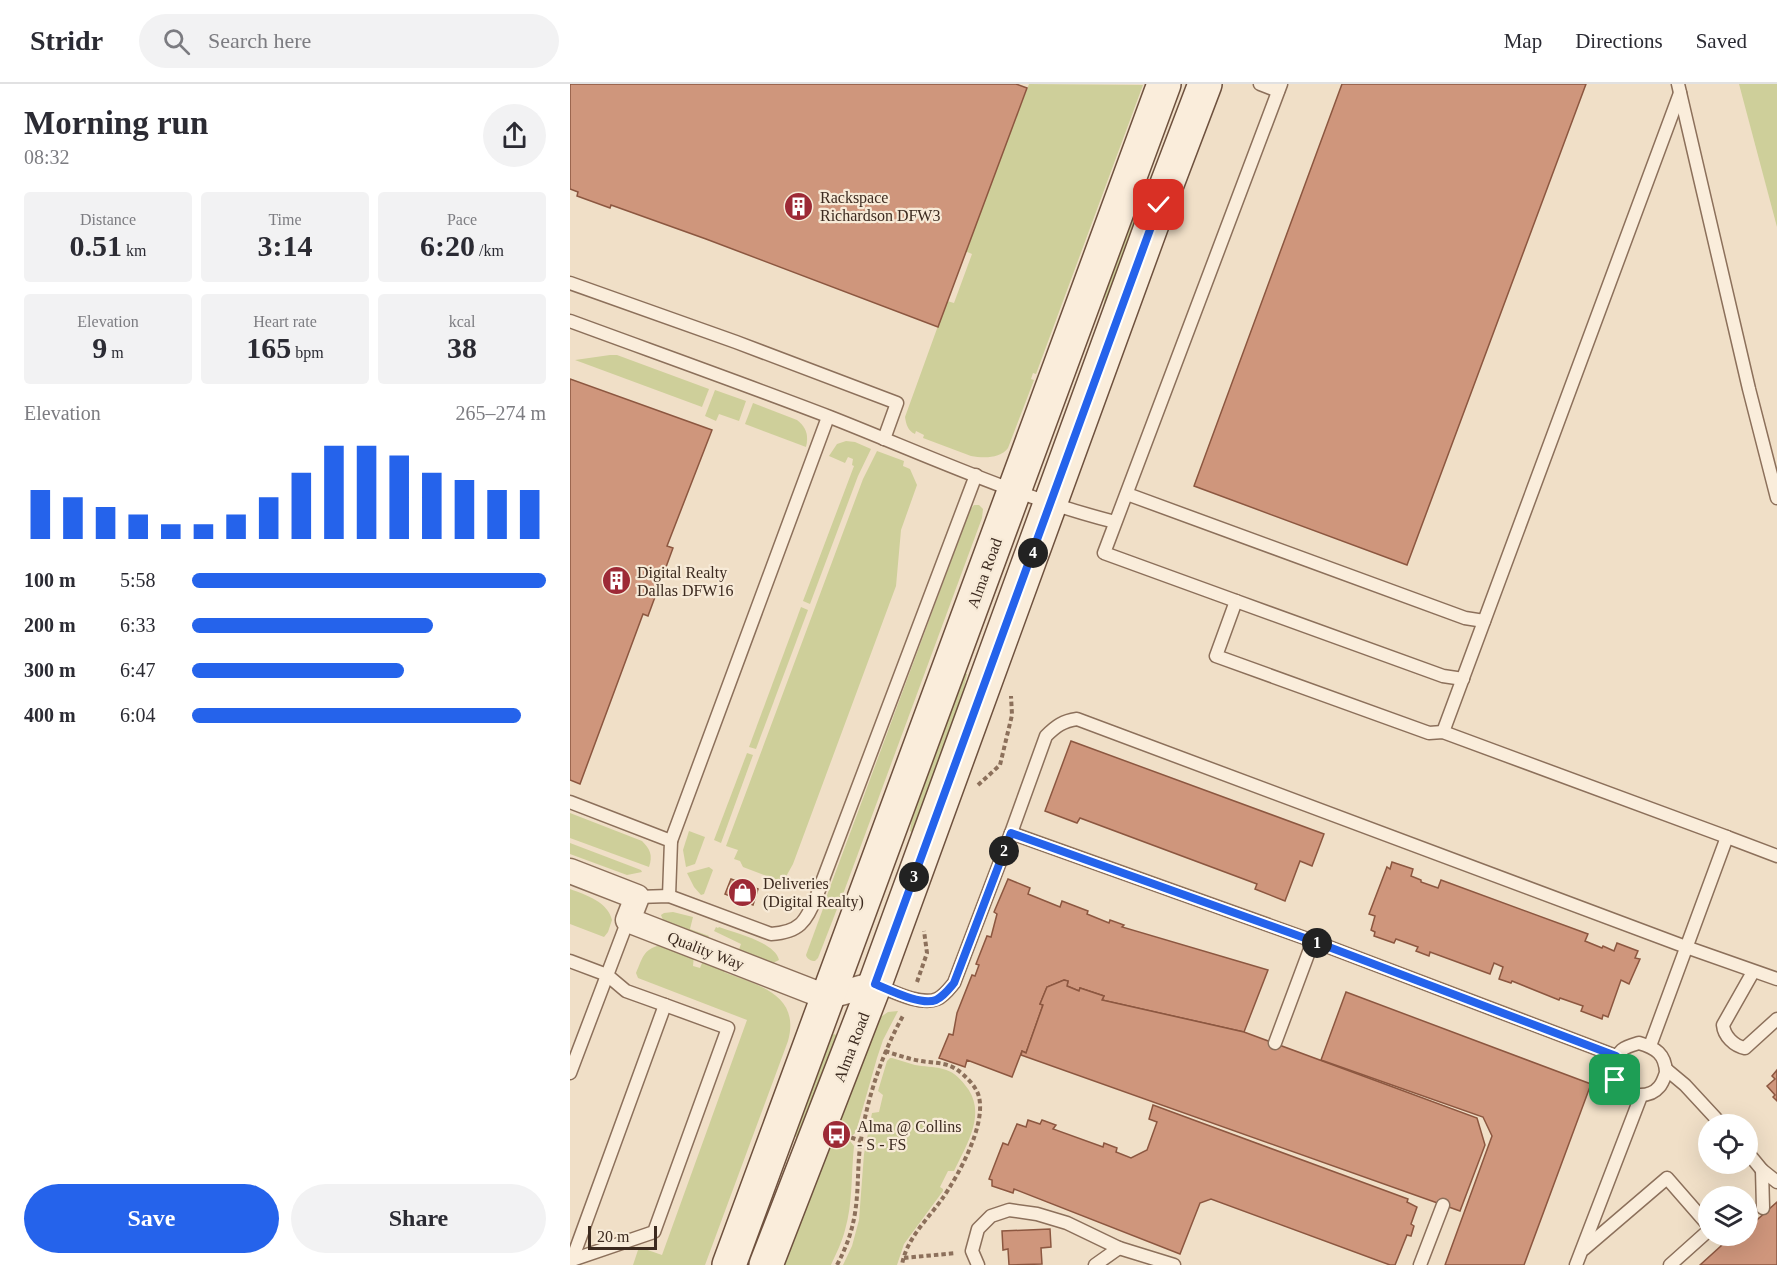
<!DOCTYPE html>
<html lang="en">
<head>
<meta charset="utf-8">
<style>
	body { margin:0; font-family:Georgia,serif; background:#f2f2f3; color:#2b2b33; height:100vh; display:flex; flex-direction:column; font-size:22px; white-space:nowrap }
	* { box-sizing:border-box; margin:0 }
	p { font-size:20px; color:#7c7c81 }
	.icon { flex:none; width:33px; height:33px; fill:none; stroke:currentColor; stroke-width:2; stroke-linecap:round; stroke-linejoin:round }
	.map { position:relative; flex:1; overflow:hidden }
	.sheet { display:flex; flex-direction:column; background:#fff; width:570px }
	.sheet>* { flex:none }
	.tools { position:absolute; left:1128px; top:1030px; display:grid; gap:12px }
	.tools a { display:grid; place-items:center; width:60px; height:60px; border-radius:50%; background:#fff; box-shadow:0 6px 24px #0002; font-size:30px }
	.scale { position:absolute; left:18px; bottom:15px; width:69px; box-sizing:border-box; padding-left:6px; border:3px solid #3c2a1f; border-top:0; font-size:16px; line-height:21px; white-space:nowrap; color:#3c2a1f; -webkit-text-stroke:4px #f7ead7; paint-order:stroke }
	.pin { position:absolute; display:grid; place-items:center; width:51px; height:51px; color:#fff; margin:-26px; border-radius:12px; box-shadow:0 3px 9px #0006 }
	.km { position:absolute; width:30px; height:30px; margin:-15px; border-radius:50%; background:#222; color:#fff; font-size:16px; line-height:30px; text-align:center }
	.round { display:grid; place-items:center; flex:none; width:63px; height:63px; border-radius:32px; background:#f2f2f3 }
	.overview { display:flex; align-items:center; justify-content:space-between; height:102px; padding:0 24px }
	h1 { font-size:33px; font-weight:600; line-height:45px }
	.metrics { display:grid; grid-template-columns:repeat(3,1fr); gap:9px; height:102px; padding:6px 24px }
	.metrics div { display:grid; align-content:center; border-radius:6px; background:#f2f2f3; text-align:center }
	.metrics b { font-size:30px; font-weight:600 }
	.metrics small { font-size:16px; font-weight:400 }
	.metrics p { font-size:16px }
	.chart { height:168px; padding:12px 24px }
	.chart p { display:flex; justify-content:space-between }
	.chart svg { width:100%; height:108px; margin-top:6px; stroke:#2563eb; stroke-width:6 }
	.primary-button { display:flex; gap:12px; margin-top:auto; padding:12px 24px }
	.primary-button a { flex:1; height:69px; border-radius:36px; background:#2563eb; color:#fff; font-size:24px; font-weight:600; line-height:69px; text-align:center }
	.primary-button a+a { background:#f2f2f3; color:#2b2b33 }
	ul { padding:0 24px; list-style:none; font-size:20px }
	li { display:grid; grid-template-columns:96px 72px 1fr; align-items:center; height:45px }
	li i { height:15px; border-radius:8px; background:#2563eb }
	header { display:flex; align-items:center; gap:36px; box-sizing:border-box; height:84px; padding:0 30px; background:#fff; border-bottom:2px solid #e1e1e2 }
	header strong { font-size:28px }
	nav { display:flex; gap:33px; margin-inline-start:auto; font-size:21px }
	.search { width:420px; height:54px; background:#f2f2f3; display:flex; align-items:center; gap:15px; box-sizing:border-box; padding:0 21px; border-radius:33px; color:#7c7c81; font-size:22px }
	main { display:flex; flex:1; min-height:0 }
	.map>svg:first-child { display:block }
</style>
</head>
<body>
<header>
<strong>Stridr</strong>
<div class="search"><svg class="icon" aria-label="search" viewBox="0 0 24 24"><circle cx="10" cy="10" r="6"/><path d="M15 15l6 6"/></svg>Search here</div>
<nav><a>Map</a><a>Directions</a><a>Saved</a></nav>
</header>
<main>
<section class="sheet">
<div class="overview"><div><h1>Morning run</h1><p>08:32</p></div><a class="round"><svg class="icon" aria-label="share" viewBox="0 0 24 24"><path d="M12 15V3M7 8l5-5 5 5M5 13v7h14v-7"/></svg></a></div>
<div class="metrics">
<div><p>Distance</p><b>0.51<small> km</small></b></div>
<div><p>Time</p><b>3:14</b></div>
<div><p>Pace</p><b>6:20<small> /km</small></b></div>
</div>
<div class="metrics">
<div><p>Elevation</p><b>9<small> m</small></b></div>
<div><p>Heart rate</p><b>165<small> bpm</small></b></div>
<div><p>kcal</p><b>38</b></div>
</div>
<div class="chart"><p><span>Elevation</span>265–274 m</p>
<svg viewBox="0 0 160 44" preserveAspectRatio="none"><path d="M5 44V24M15 44V27M25 44V31M35 44V34M45 44V38M55 44V38M65 44V34M75 44V27M85 44V17M95 44V6M105 44V6M115 44V10M125 44V17M135 44V20M145 44V24M155 44V24"/></svg>
</div>
<ul>
<li><b>100 m</b>5:58<i style="width:100%"></i></li>
<li><b>200 m</b>6:33<i style="width:68%"></i></li>
<li><b>300 m</b>6:47<i style="width:60%"></i></li>
<li><b>400 m</b>6:04<i style="width:93%"></i></li>
</ul>
<div class="primary-button"><a>Save</a><a>Share</a></div>
</section>
<div class="map">
<svg width="1207" height="1181" viewBox="0 0 1207 1181">
	<rect width="100%" height="100%" fill="#f0dfc7"/>
	<!-- green -->
	<g fill="#cecf9a">
		<path d="M459,0L573,1L466,290L463,289L461,295L464,296L438,364C430,375 413,374 401,372L353,354L354,351L346,347L345,350C338,347 336,340 335,333L377,217L384,219L402,170L395,167Z"/>
		<path d="M1169,0H1207V143Z"/>
		<path d="M563,127L569,129L540,227L533,224L537,201Z"/>
		<path d="M40,271H47L139,305L132,323L5,276Z"/>
		<path d="M145,306L176,317L169,337L149,330L146,337L135,332Z"/>
		<path d="M183,319L227,336C236,343 239,351 236,363L175,340Z"/>
		<path d="M276,357L285,358L301,365L288,392L240,520L233,517L284,382L282,381L283,375L278,373L275,379L259,372L267,360Z"/>
		<path d="M307,367L334,377L333,382L340,385L347,401L331,446L326,502L223,780L213,798L173,783L170,777L164,775L168,766L156,762L293,395Z"/>
		<path d="M404,421H409L413,425L412,434L269,821L256,814L400,426Z"/>
		<path d="M231,523L238,526L186,665L179,663Z"/>
		<path d="M391,587L397,590L390,623L345,750L340,747L344,721Z"/>
		<path d="M177,669L183,671L151,759L144,756Z"/>
		<path d="M0,729L72,757C80,765 83,771 79,783L0,754Z"/>
		<path d="M119,747L135,753L125,780L116,783L113,766Z"/>
		<path d="M0,759L71,786L72,788L57,791L0,770Z"/>
		<path d="M139,783L143,786L134,810L131,811L124,803L117,789Z"/>
		<path d="M0,805C16,811 38,818 42,836L38,848L34,853L0,840Z"/>
		<path d="M254,822H257L267,825L248,874L245,877C241,877 237,875 236,871Z"/>
		<path d="M103,828L123,833L120,845L139,852L138,854L134,852L133,856L95,841L91,831L94,829Z"/>
		<path d="M146,843L148,844L149,843C165,849 205,858 209,876L201,880L167,871L171,860L144,847Z"/>
		<path d="M90,861L124,871L123,882L130,884L132,879L137,880L139,877L156,883L154,888C187,901 231,910 218,957L135,1181H63L69,1163L92,1171L177,936L68,894L66,889C73,873 73,866 90,861Z"/>
		<path d="M328,927L313,956L307,974L286,1048L283,1051H279L276,1046L264,1042L305,937L318,928Z"/>
		<path d="M264,950L271,953L233,1055L224,1052L258,953Z"/>
		<path d="M320,974H322C330,976 337,979 345,981C354,983 363,982 373,985C382,987 389,993 395,1001C418,1028 397,1060 384,1087H378L370,1103L373,1105V1107L334,1160L327,1181H273L282,1162L289,1136L294,1070L302,1029L309,1028L313,1011L308,1007L317,977Z"/>
		<path d="M259,1056L274,1061L277,1057H280L284,1062C281,1090 283,1119 275,1146C272,1158 266,1170 261,1181H213Z"/>
	</g>
	<!-- building -->
	<g fill="#cf967c" stroke="#8c5740" stroke-width="1.5">
		<path d="M0,0H446L457,4L368,243L136,155L41,121L40,124L7,112L8,108L0,105Z"/>
		<path d="M772,0H1016L837,481L624,402Z"/>
		<path d="M0,295L142,346L97,462L103,464L78,532L73,530L10,700L0,696Z"/>
		<path d="M501,657L754,750L742,782L730,777L715,817L685,805L687,800L510,734L507,739L475,727Z"/>
		<path d="M822,778L843,785L841,792L851,796V798L868,804L871,796L1018,850L1015,857L1032,864L1033,862L1044,867L1047,859L1068,867L1065,874L1070,875L1059,900L1051,896L1038,933L1033,931L1032,935L1011,927L1013,922L990,914L989,916L942,897L941,899L929,895L933,883L924,879L920,890L860,868L859,872L846,867L848,863L826,855L824,859L804,852L805,848L801,846L805,832L799,830L817,783L820,785Z"/>
		<path d="M161,795L188,805L183,821L155,810Z"/>
		<path d="M438,795L460,804L458,810L490,823L492,817L518,827L517,830L539,839L540,836L554,841L552,843L698,886L674,948L532,916L534,912L510,904L509,907L497,902L498,897L494,896L477,903L470,920L473,921L456,969L452,967L442,993L397,976L395,983L369,974L379,950L383,951L387,929L402,891L405,892L409,881L406,880L417,852L421,853L427,830L424,828Z"/>
		<path d="M494,896L498,897L497,902L509,907L510,904L534,912L532,916L674,948L907,1034L915,1061L890,1127L451,971L452,967L456,969L473,921L470,920L477,903Z"/>
		<path d="M776,908L1021,1000L954,1181H875L922,1052L913,1033L751,976Z"/>
		<path d="M1207,986V1017L1203,1013L1205,1011L1197,1002L1205,995L1202,992Z"/>
		<path d="M583,1021L838,1115L837,1118L847,1123L841,1140L844,1142L841,1152L837,1151L825,1181H820L641,1115L630,1119L610,1170L444,1105L443,1109L422,1102V1096L419,1095L433,1059L438,1061L447,1040L456,1043L458,1036L470,1040L472,1036L486,1041L483,1045L533,1063L534,1059L547,1064L546,1068L561,1074L577,1066L587,1038L579,1035Z"/>
		<path d="M1207,1118V1181H1130L1162,1152H1178V1139L1180,1142Z"/>
		<path d="M480,1145L481,1163L471,1164L472,1180L439,1181L438,1165L433,1166L432,1147Z"/>
	</g>
	<g fill="none" stroke-linecap="round" stroke-linejoin="round">
		<defs>
			<g id="lane">
				<path d="M690,0L708,7"/>
				<path d="M711,0L534,469L666,517L646,572L859,649L873,648L1157,753"/>
				<path d="M1108,0L1179,305L1207,414"/>
				<path d="M0,199L166,258L327,319L314,355"/>
				<path d="M0,237C87,269 174,300 260,333C354,370 446,413 545,438"/>
				<path d="M557,410L895,534L914,537"/>
				<path d="M666,517L873,592L893,595"/>
				<path d="M873,648L1110,9"/>
				<path d="M0,718L101,757L99,812"/>
				<path d="M441,749L476,652C486,642 493,637 507,635L1116,863L1207,895"/>
				<path d="M101,757L258,333"/>
				<path d="M67,813L99,812L201,850C230,848 235,838 246,814L406,391"/>
				<path d="M0,877L37,891L56,907L95,921L2,1176L0,1175"/>
				<path d="M1183,888L1153,941C1154,952 1164,962 1175,964L1207,935"/>
				<path d="M307,901C322,907 351,922 367,915C374,912 379,905 384,899L441,749L743,857L1046,972"/>
				<path d="M705,959L743,857"/>
				<path d="M1069,959C1086,964 1095,970 1096,988L1097,986C1095,991 1093,999 1089,1003C1080,1014 1061,1013 1051,1004C1040,995 1042,975 1052,966C1057,962 1062,961 1069,959Z"/>
				<path d="M1080,962L1157,753L1207,772"/>
				<path d="M1097,986L1115,1001L1152,1041"/>
				<path d="M0,989L58,836"/>
				<path d="M1178,1069L1192,1086L1207,1098"/>
				<path d="M1192,1086L1193,1124"/>
				<path d="M1014,1165L1097,1094L1138,1141"/>
				<path d="M2,1176L84,1148L158,944L95,921"/>
				<path d="M408,1181L402,1167L408,1145L421,1132L439,1126L467,1130L497,1139L549,1164L604,1181"/>
				<path d="M525,1181L549,1164"/>
				<path d="M850,1181L873,1121"/>
				<path d="M1006,1181L1071,1012"/>
				<path d="M1100,1181L1138,1147"/>
			</g>
			<path id="street" d="M0,787L67,813L58,836L256,913L305,900"/>
			<g id="secondary">
				<path d="M159,1181L594,0"/>
				<path d="M196,1181L305,900L589,121L635,0"/>
			</g>
		</defs>
		<!-- lane casing -->
		<use href="#lane" stroke="#8c705b" stroke-width="15"/>
		<!-- street casing -->
		<use href="#street" stroke="#8c705b" stroke-width="27"/>
		<!-- secondary casing -->
		<use href="#secondary" stroke="#6e513e" stroke-width="36"/>
		<!-- path -->
		<g stroke="#8c705b" stroke-width="4" stroke-dasharray="4.5 3" stroke-linecap="butt">
			<path d="M408,701L430,681L442,631L441,612"/>
			<path d="M347,898L357,869L354,847"/>
			<path d="M315,967C327,971 339,975 351,977C363,979 375,978 386,985C395,991 407,1003 409,1013C416,1042 388,1092 372,1115C358,1135 336,1155 332,1181"/>
			<path d="M274,1051L291,1057"/>
			<path d="M334,1174L386,1169"/>
			<path d="M267,1181C276,1164 282,1148 285,1129C289,1105 287,1080 291,1056C297,1014 313,967 334,930"/>
		</g>
		<!-- lane -->
		<use href="#lane" stroke="#faeddb" stroke-width="12"/>
		<!-- street -->
		<use href="#street" stroke="#faeddb" stroke-width="24"/>
		<!-- secondary -->
		<use href="#secondary" stroke="#faeddb" stroke-width="33"/>
	</g>
	<g fill="none" stroke-linecap="round" stroke-linejoin="round">
		<defs>
			<path id="route" d="M589,121L305,900C320,906 351,922 366,916C374,912 379,905 384,899L441,749L743,857L1046,972L1043,986L1045,996"/>
		</defs>
		<!-- route casing -->
		<use href="#route" stroke="#fff" stroke-width="12"/>
		<!-- route -->
		<use href="#route" stroke="#2563eb" stroke-width="8"/>
	</g>
	<!-- icons -->
	<defs>
		<symbol id="building-disc" viewBox="-11 -11 22 22"><circle r="9.5" fill="#9d2a36" stroke="#f7ead7"/><path d="M-4-6H4V6H1V3H-1V6H-4ZM-2.5-4.3h1.7v1.8h-1.7ZM.8-4.3h1.7v1.8H.8ZM-2.5-1h1.7V.8h-1.7ZM.8-1h1.7V.8H.8Z" fill="#fff"/></symbol>
		<symbol id="shop-disc" viewBox="-11 -11 22 22"><circle r="9.5" fill="#9d2a36" stroke="#f7ead7"/><path d="M-5-2.5h2.3a2.7 3.5 0 0 1 5.4 0H5L5.5 6h-11ZM-1.5-2.5h3a1.5 2.3 0 0 0-3 0Z" fill="#fff"/></symbol>
		<symbol id="bus-disc" viewBox="-11 -11 22 22"><circle r="9.5" fill="#9d2a36" stroke="#f7ead7"/><path d="M-5-6H5V4H4V6H2V4H-2V6H-4V4H-5ZM-3.5-4V0h7V-4ZM-3.5 1.2v1.5H-2V1.2ZM2 1.2v1.5H3.5V1.2Z" fill="#fff"/></symbol>
	</defs>
	<g fill-rule="evenodd">
		<use href="#building-disc" x="212" y="106" width="33" height="33"/>
		<use href="#building-disc" x="30" y="480" width="33" height="33"/>
		<use href="#shop-disc" x="156" y="792" width="33" height="33"/>
		<use href="#bus-disc" x="250" y="1034" width="33" height="33"/>
	</g>
	<g text-anchor="middle" stroke-width="4.5" stroke-linejoin="round" paint-order="stroke">
		<!-- poi labels -->
		<g font-size="16" fill="#3c2a1f" stroke="#f7ead7" text-anchor="start">
			<text x="250" y="119">Rackspace<tspan x="250" dy="18">Richardson DFW3</tspan></text>
			<text x="67" y="494">Digital Realty<tspan x="67" dy="18">Dallas DFW16</tspan></text>
			<text x="193" y="805">Deliveries<tspan x="193" dy="18">(Digital Realty)</tspan></text>
			<text x="287" y="1048">Alma @ Collins<tspan x="287" dy="18">- S - FS</tspan></text>
		</g>
		<!-- street labels -->
		<g font-size="16" fill="#3c2a1f" stroke="#f7ead7">
			<text transform="translate(414 489) rotate(-70)" y="6">Alma Road</text>
			<text transform="translate(136 866) rotate(21)" y="6">Quality Way</text>
			<text transform="translate(281 963) rotate(-69)" y="6">Alma Road</text>
		</g>
	</g>
</svg>
<div class="tools">
<a><svg class="icon" aria-label="locate" viewBox="0 0 24 24"><circle cx="12" cy="12" r="6"/><path d="M12 2v4M12 18v4M2 12h4M18 12h4"/></svg></a>
<a><svg class="icon" aria-label="layers" viewBox="0 0 24 24"><path d="M12 4l9 5-9 5-9-5zM3 14l9 5 9-5"/></svg></a>
</div>
<div class="scale">20 m</div>
<div class="pin" style="left:1045px;top:996px;background:#1e9e55"><svg class="icon" aria-label="arrive" viewBox="0 0 24 24"><path d="M6 21V4h12l-3 4 3 4H6"/></svg></div>
<div class="pin" style="left:589px;top:121px;background:#d93025"><svg class="icon" aria-label="check" viewBox="0 0 24 24"><path d="M5 12l5 5 9-10"/></svg></div>
<b class="km" style="left:747px;top:859px">1</b>
<b class="km" style="left:434px;top:767px">2</b>
<b class="km" style="left:344px;top:793px">3</b>
<b class="km" style="left:463px;top:469px">4</b>
</div>
</main>
</body>
</html>
